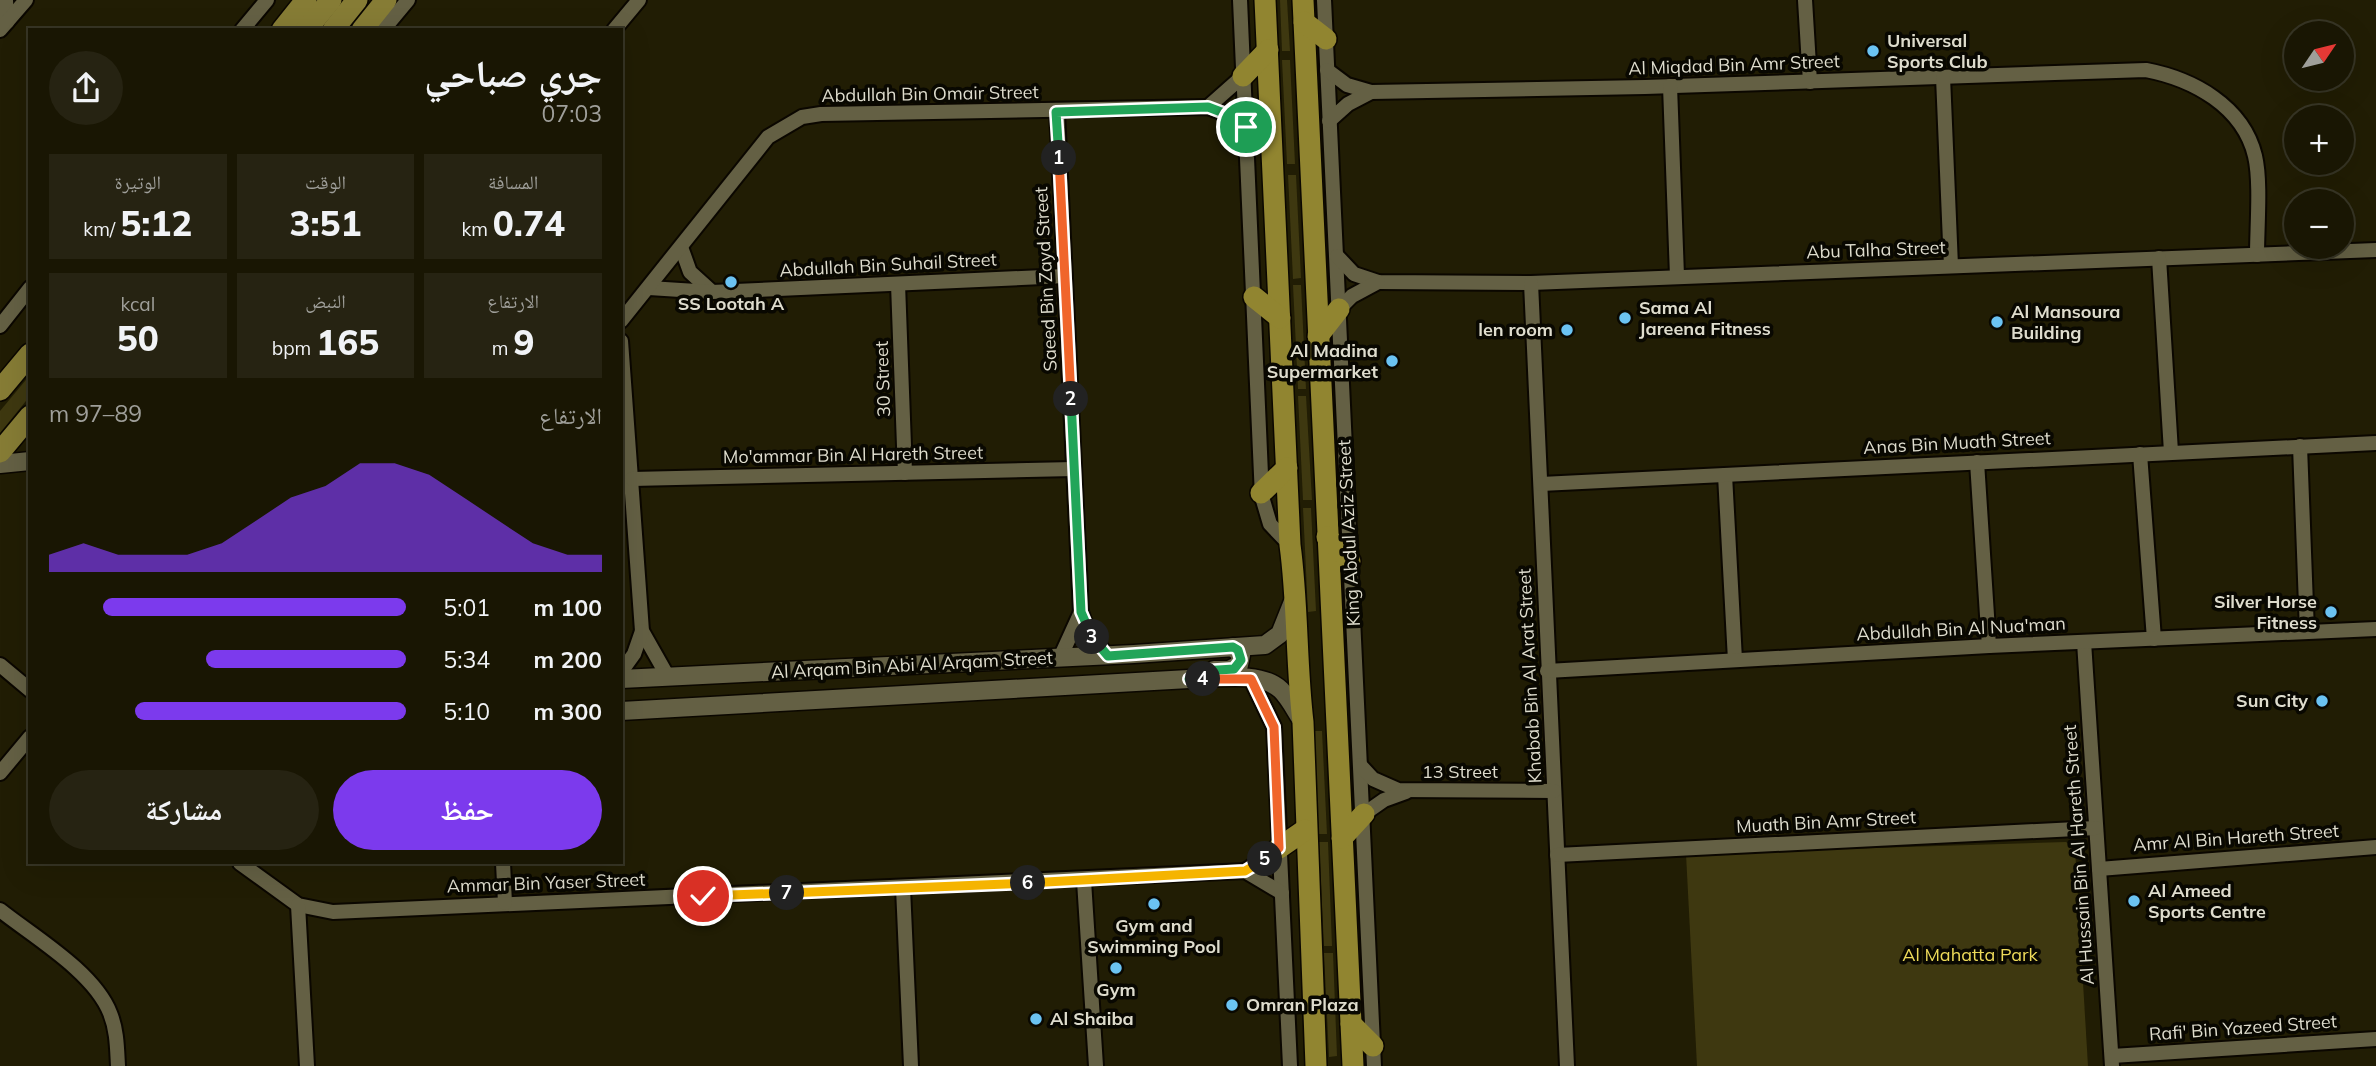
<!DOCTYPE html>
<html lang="ar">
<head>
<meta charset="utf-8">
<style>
	body { margin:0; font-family:Mulish,"Noto Naskh Arabic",sans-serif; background:#262312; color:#f1f3f6; direction:rtl; height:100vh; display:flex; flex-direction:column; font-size:26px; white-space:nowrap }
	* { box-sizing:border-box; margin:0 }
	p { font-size:23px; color:#9f9f9a }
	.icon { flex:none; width:38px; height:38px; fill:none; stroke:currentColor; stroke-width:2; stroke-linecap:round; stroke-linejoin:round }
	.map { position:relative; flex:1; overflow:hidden; direction:ltr }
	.details { position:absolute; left:28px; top:28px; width:595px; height:836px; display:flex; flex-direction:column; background:#191603; border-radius:0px; box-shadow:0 7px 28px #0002,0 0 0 2px #373525; direction:rtl }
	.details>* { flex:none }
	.needle { width:46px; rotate:55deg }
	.tools { position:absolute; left:2284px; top:21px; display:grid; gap:14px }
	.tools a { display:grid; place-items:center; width:70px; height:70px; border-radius:50%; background:#191603; box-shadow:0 7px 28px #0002,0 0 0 2px #373525; font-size:35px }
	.pin { position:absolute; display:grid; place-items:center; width:60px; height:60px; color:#fff; margin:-30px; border:4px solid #fff; border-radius:50%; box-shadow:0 2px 7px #0007 }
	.km { position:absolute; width:35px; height:35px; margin:-18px; border-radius:50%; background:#222; color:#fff; font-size:19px; line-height:35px; text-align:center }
	.round { display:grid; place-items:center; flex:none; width:74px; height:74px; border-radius:37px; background:#262312 }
	.overview { display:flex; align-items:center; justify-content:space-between; height:119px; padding:0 21px }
	h1 { font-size:38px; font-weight:800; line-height:52px }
	.figures { display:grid; grid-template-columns:repeat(3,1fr); gap:10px; height:119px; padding:7px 21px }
	.figures div { display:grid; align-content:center; border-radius:0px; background:#262312; text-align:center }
	.figures b { font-size:35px; font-weight:800 }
	.figures small { font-size:19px; font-weight:400 }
	.figures p { font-size:19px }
	.chart { height:196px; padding:14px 21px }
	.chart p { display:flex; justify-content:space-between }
	.chart svg { width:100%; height:126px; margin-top:7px; fill:#7c3aed; opacity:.7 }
	.primary-button { display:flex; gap:14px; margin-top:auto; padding:14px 21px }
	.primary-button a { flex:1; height:80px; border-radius:42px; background:#7c3aed; color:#fff; font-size:28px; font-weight:800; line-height:80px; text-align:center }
	.primary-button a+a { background:#262312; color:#f1f3f6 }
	ul { padding:0 21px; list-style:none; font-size:23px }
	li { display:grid; grid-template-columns:112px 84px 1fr; align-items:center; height:52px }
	li i { height:18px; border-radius:9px; background:#7c3aed }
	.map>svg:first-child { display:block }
</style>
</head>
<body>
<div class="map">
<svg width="2376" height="1066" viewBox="0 0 2376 1066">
	<rect width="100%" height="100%" fill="#211d04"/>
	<!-- green -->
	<g fill="#3e3810">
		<path d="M1280,0H1287L1290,51H1282Z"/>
		<path d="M1282,60H1290L1295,164H1287Z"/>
		<path d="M1288,175H1296L1301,278L1293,279Z"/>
		<path d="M1293,285H1301L1306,389H1298Z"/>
		<path d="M30,375V396L0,433V411Z"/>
		<path d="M1298,396H1306L1312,500H1303Z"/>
		<path d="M1303,508H1311L1316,611L1308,612Z"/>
		<path d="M1313,731H1322L1327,834H1319Z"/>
		<path d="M1319,842H1328L1332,946H1324Z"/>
		<path d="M2066,842L2075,848L2088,1066H1697L1686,854Z"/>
		<path d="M1324,953H1333L1337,1056L1329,1057Z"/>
	</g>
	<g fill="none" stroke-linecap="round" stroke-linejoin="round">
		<defs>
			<g id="minor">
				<path d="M6,0L7,22"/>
				<path d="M1240,0L1262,497L1270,524L1290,545"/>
				<path d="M1324,0L1374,1066"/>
				<path d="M1805,0L1810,82"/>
				<path d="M0,30L26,0"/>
				<path d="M242,30L267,0"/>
				<path d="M383,30L408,0"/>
				<path d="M614,30L639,0"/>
				<path d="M1327,70L1347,85L1371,92L1645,87L2146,70C2193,79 2243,106 2255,156C2261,181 2257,227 2257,255"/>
				<path d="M1943,77L1951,266"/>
				<path d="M1670,86L1677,276"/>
				<path d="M1208,107L1243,76"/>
				<path d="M1057,112L1081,612L1089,634L1108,656"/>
				<path d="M1329,121L1348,104L1371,92"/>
				<path d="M681,247L690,272L711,291"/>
				<path d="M1337,256L1354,274L1378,282L1531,283L2376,250"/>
				<path d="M2159,258L2171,452"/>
				<path d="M1531,283L1567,1066"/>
				<path d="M898,284L905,473"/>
				<path d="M649,288L712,292L1065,276"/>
				<path d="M1339,309L1352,296L1378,282"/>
				<path d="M621,321L768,137L802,117L821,114L1208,107L1229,115L1246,127"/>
				<path d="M0,326L30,288"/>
				<path d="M621,341L642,631L668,677"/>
				<path d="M2300,446L2307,632"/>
				<path d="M2140,454L2154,639"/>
				<path d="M1977,462L1989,646"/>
				<path d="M1725,475L1735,660"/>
				<path d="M632,479L1074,469"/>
				<path d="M1541,484L2376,443"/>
				<path d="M2084,642L2112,1066"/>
				<path d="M1060,658L1081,612"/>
				<path d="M0,665L30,690"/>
				<path d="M1547,671L1989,646L2376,629"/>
				<path d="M621,672L634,654L642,631"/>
				<path d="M1251,679L1274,727L1290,1066"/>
				<path d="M1360,765L1373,779L1398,790L1554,791"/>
				<path d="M0,773L30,737"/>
				<path d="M1364,814L1384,800L1406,792"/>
				<path d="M1557,855L2096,828"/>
				<path d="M240,863L298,905L333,912L1245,871L1282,893"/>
				<path d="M503,863L505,903"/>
				<path d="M2099,869L2376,847"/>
				<path d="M1245,871L1279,848"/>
				<path d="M1084,881L1096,1066"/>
				<path d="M903,888L911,1066"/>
				<path d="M298,905L307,1066"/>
				<path d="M0,910C34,937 94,972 110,1013C117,1030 117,1048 118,1066"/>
				<path d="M2112,1056L2376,1039"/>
			</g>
			<g id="tertiary">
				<path d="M0,464L30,461"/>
				<path d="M1214,670H1229L1239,665L1241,655L1233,647"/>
				<path d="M621,679L1134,654L1265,645L1280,634L1294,599"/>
				<path d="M621,711L1189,679C1216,679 1260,670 1281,690C1290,699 1296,712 1303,722"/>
			</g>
			<g id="primary">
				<path d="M282,30L306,0"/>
				<path d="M306,30L331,0"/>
				<path d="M333,30L357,0"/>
				<path d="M362,30L386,0"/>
				<path d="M0,390L30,354"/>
				<path d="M0,452L30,416"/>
			</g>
			<g id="trunk">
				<path d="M1265,0L1290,545C1298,604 1296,663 1303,722L1316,1066"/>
				<path d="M1303,0L1353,1066"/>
				<path d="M1304,22L1326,39"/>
				<path d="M1243,76L1268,50"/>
				<path d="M1254,297L1280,318"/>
				<path d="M1318,336L1339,309"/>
				<path d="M1261,493L1287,468"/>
				<path d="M1327,537L1350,561"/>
				<path d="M1342,838L1364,814"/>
				<path d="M1279,848L1305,830"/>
				<path d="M1351,1024L1373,1046"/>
			</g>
		</defs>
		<!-- minor casing -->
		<use href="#minor" stroke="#0b0700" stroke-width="18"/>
		<!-- tertiary casing -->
		<use href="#tertiary" stroke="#0b0700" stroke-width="21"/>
		<!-- primary casing -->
		<use href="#primary" stroke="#0b0700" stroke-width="24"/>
		<!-- trunk casing -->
		<use href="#trunk" stroke="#0b0700" stroke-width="24"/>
		<!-- minor -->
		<use href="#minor" stroke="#646044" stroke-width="14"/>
		<!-- tertiary -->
		<use href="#tertiary" stroke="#646044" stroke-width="18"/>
		<!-- primary -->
		<use href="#primary" stroke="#867c35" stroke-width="21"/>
		<!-- trunk -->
		<use href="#trunk" stroke="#918530" stroke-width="21"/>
	</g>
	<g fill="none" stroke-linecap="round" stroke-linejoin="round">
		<defs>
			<path id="split-1" d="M1059,158L1056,112L1208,107L1229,115L1246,127"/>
			<path id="split-2" d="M1059,158L1071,399"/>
			<path id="split-3" d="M1071,399L1081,612L1092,637"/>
			<path id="split-4" d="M1092,637L1108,656L1233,647L1238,650L1241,660L1234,669L1202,671L1189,679H1203"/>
			<path id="split-5" d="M1203,679H1251L1274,727L1279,848L1265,859"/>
			<path id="split-6" d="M1028,883L1245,871L1265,859"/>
			<path id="split-7" d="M787,893L1028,883"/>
			<path id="split-8" d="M703,896L787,893"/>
		</defs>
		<!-- split-1 casing -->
		<use href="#split-1" stroke="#fff" stroke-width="14"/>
		<!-- split-2 casing -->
		<use href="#split-2" stroke="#fff" stroke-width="14"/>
		<!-- split-3 casing -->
		<use href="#split-3" stroke="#fff" stroke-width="14"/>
		<!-- split-4 casing -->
		<use href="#split-4" stroke="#fff" stroke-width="14"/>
		<!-- split-5 casing -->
		<use href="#split-5" stroke="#fff" stroke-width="14"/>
		<!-- split-6 casing -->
		<use href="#split-6" stroke="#fff" stroke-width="14"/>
		<!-- split-7 casing -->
		<use href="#split-7" stroke="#fff" stroke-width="14"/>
		<!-- split-8 casing -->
		<use href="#split-8" stroke="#fff" stroke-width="14"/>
		<!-- split-1 -->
		<use href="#split-1" stroke="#22a559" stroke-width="9"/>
		<!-- split-2 -->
		<use href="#split-2" stroke="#f0652b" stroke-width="9"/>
		<!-- split-3 -->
		<use href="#split-3" stroke="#22a559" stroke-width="9"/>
		<!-- split-4 -->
		<use href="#split-4" stroke="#22a559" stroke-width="9"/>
		<!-- split-5 -->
		<use href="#split-5" stroke="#f0652b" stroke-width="9"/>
		<!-- split-6 -->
		<use href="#split-6" stroke="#f5b400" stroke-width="9"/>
		<!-- split-7 -->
		<use href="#split-7" stroke="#f5b400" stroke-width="9"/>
		<!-- split-8 -->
		<use href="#split-8" stroke="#f5b400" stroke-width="9"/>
	</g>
	<!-- markers -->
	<g fill="#6bc3f2" stroke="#090801" stroke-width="2.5">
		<circle cx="1873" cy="51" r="7"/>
		<circle cx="731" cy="282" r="7"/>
		<circle cx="1625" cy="318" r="7"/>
		<circle cx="1997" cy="322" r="7"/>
		<circle cx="1567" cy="330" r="7"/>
		<circle cx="1392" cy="361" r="7"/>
		<circle cx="2331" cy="612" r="7"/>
		<circle cx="2322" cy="701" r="7"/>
		<circle cx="2134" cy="901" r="7"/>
		<circle cx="1154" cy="904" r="7"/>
		<circle cx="1116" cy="968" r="7"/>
		<circle cx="1232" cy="1005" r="7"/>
		<circle cx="1036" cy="1019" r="7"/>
	</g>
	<g text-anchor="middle" stroke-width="7" stroke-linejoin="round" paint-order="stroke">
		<!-- poi labels -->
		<g font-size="18" font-weight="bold" fill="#dedccd" stroke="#090801" text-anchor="start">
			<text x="1887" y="47">Universal<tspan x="1887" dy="21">Sports Club</tspan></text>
			<text x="731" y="310" text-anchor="middle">SS Lootah A</text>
			<text x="1639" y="314">Sama Al<tspan x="1639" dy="21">Jareena Fitness</tspan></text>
			<text x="2011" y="318">Al Mansoura<tspan x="2011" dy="21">Building</tspan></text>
			<text x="1553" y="336" text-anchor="end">len room</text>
			<text x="1378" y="357" text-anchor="end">Al Madina<tspan x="1378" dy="21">Supermarket</tspan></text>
			<text x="2317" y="608" text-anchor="end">Silver Horse<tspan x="2317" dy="21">Fitness</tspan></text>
			<text x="2308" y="707" text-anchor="end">Sun City</text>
			<text x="2148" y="897">Al Ameed<tspan x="2148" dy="21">Sports Centre</tspan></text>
			<text x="1154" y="932" text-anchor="middle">Gym and<tspan x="1154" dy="21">Swimming Pool</tspan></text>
			<text x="1116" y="996" text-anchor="middle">Gym</text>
			<text x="1246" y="1011">Omran Plaza</text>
			<text x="1050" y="1025">Al Shaiba</text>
		</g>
		<!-- street labels -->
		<g font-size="18" fill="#dedccd" stroke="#090801">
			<text transform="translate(1734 65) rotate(-2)" y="6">Al Miqdad Bin Amr Street</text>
			<text transform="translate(930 94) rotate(-1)" y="6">Abdullah Bin Omair Street</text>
			<text transform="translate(1876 250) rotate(-2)" y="6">Abu Talha Street</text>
			<text transform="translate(888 265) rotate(-3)" y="6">Abdullah Bin Suhail Street</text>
			<text transform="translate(1046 279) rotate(-93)" y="6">Saeed Bin Zayd Street</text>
			<text transform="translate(883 379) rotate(-92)" y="6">30 Street</text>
			<text transform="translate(1957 443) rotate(-3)" y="6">Anas Bin Muath Street</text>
			<text transform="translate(853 455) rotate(-1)" y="6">Mo'ammar Bin Al Hareth Street</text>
			<text transform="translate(1349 533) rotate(-93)" y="6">King Abdul Aziz Street</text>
			<text transform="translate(1961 629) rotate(-3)" y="6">Abdullah Bin Al Nua'man</text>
			<text transform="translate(912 665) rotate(-3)" y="6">Al Arqam Bin Abi Al Arqam Street</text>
			<text transform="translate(1530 676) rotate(-93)" y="6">Khabab Bin Al Arat Street</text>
			<text x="1460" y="778">13 Street</text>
			<text transform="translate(1826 822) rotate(-3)" y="6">Muath Bin Amr Street</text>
			<text transform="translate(2236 838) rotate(-4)" y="6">Amr Al Bin Hareth Street</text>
			<text transform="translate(2079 855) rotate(-94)" y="6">Al Hussain Bin Al Hareth Street</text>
			<text transform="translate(546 883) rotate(-2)" y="6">Ammar Bin Yaser Street</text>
			<text transform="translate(2243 1028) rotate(-4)" y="6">Rafi' Bin Yazeed Street</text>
		</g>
		<!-- park labels -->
		<g font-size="18" fill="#eedb5a" stroke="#090801">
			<text x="1970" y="961">Al Mahatta Park</text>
		</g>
	</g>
</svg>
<div class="tools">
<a><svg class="needle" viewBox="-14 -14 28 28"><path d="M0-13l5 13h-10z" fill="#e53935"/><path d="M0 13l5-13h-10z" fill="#9f9f9a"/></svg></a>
<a>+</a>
<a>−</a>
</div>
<div class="pin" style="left:1246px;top:127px;background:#1e9e55"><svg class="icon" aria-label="arrive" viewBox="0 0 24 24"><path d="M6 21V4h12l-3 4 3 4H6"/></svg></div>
<div class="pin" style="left:703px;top:896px;background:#d93025"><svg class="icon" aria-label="check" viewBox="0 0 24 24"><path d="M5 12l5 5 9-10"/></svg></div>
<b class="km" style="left:1059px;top:158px">1</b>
<b class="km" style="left:1071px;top:399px">2</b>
<b class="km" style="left:1092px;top:637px">3</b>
<b class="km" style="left:1203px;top:679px">4</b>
<b class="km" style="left:1265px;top:859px">5</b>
<b class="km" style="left:1028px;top:883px">6</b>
<b class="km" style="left:787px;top:893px">7</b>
<section class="details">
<div class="overview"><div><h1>جري صباحي</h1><p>07:03</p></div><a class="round"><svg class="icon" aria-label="share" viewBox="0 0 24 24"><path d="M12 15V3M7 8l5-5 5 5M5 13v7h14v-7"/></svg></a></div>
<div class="figures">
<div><p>المسافة</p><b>0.74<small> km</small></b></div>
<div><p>الوقت</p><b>3:51</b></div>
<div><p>الوتيرة</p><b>5:12<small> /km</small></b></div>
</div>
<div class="figures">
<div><p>الارتفاع</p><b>9<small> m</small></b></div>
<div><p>النبض</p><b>165<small> bpm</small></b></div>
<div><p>kcal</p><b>50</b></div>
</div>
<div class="chart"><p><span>الارتفاع</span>89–97 m</p>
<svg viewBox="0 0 160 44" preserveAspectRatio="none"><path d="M0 44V38L10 34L20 38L30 38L40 38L50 34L60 26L70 18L80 14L90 6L100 6L110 10L120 18L130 26L140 34L150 38L160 38V44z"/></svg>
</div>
<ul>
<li><b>100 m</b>5:01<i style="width:85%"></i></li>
<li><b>200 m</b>5:34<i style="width:56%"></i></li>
<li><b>300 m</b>5:10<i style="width:76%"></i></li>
</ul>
<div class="primary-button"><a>حفظ</a><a>مشاركة</a></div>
</section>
</div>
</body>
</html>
